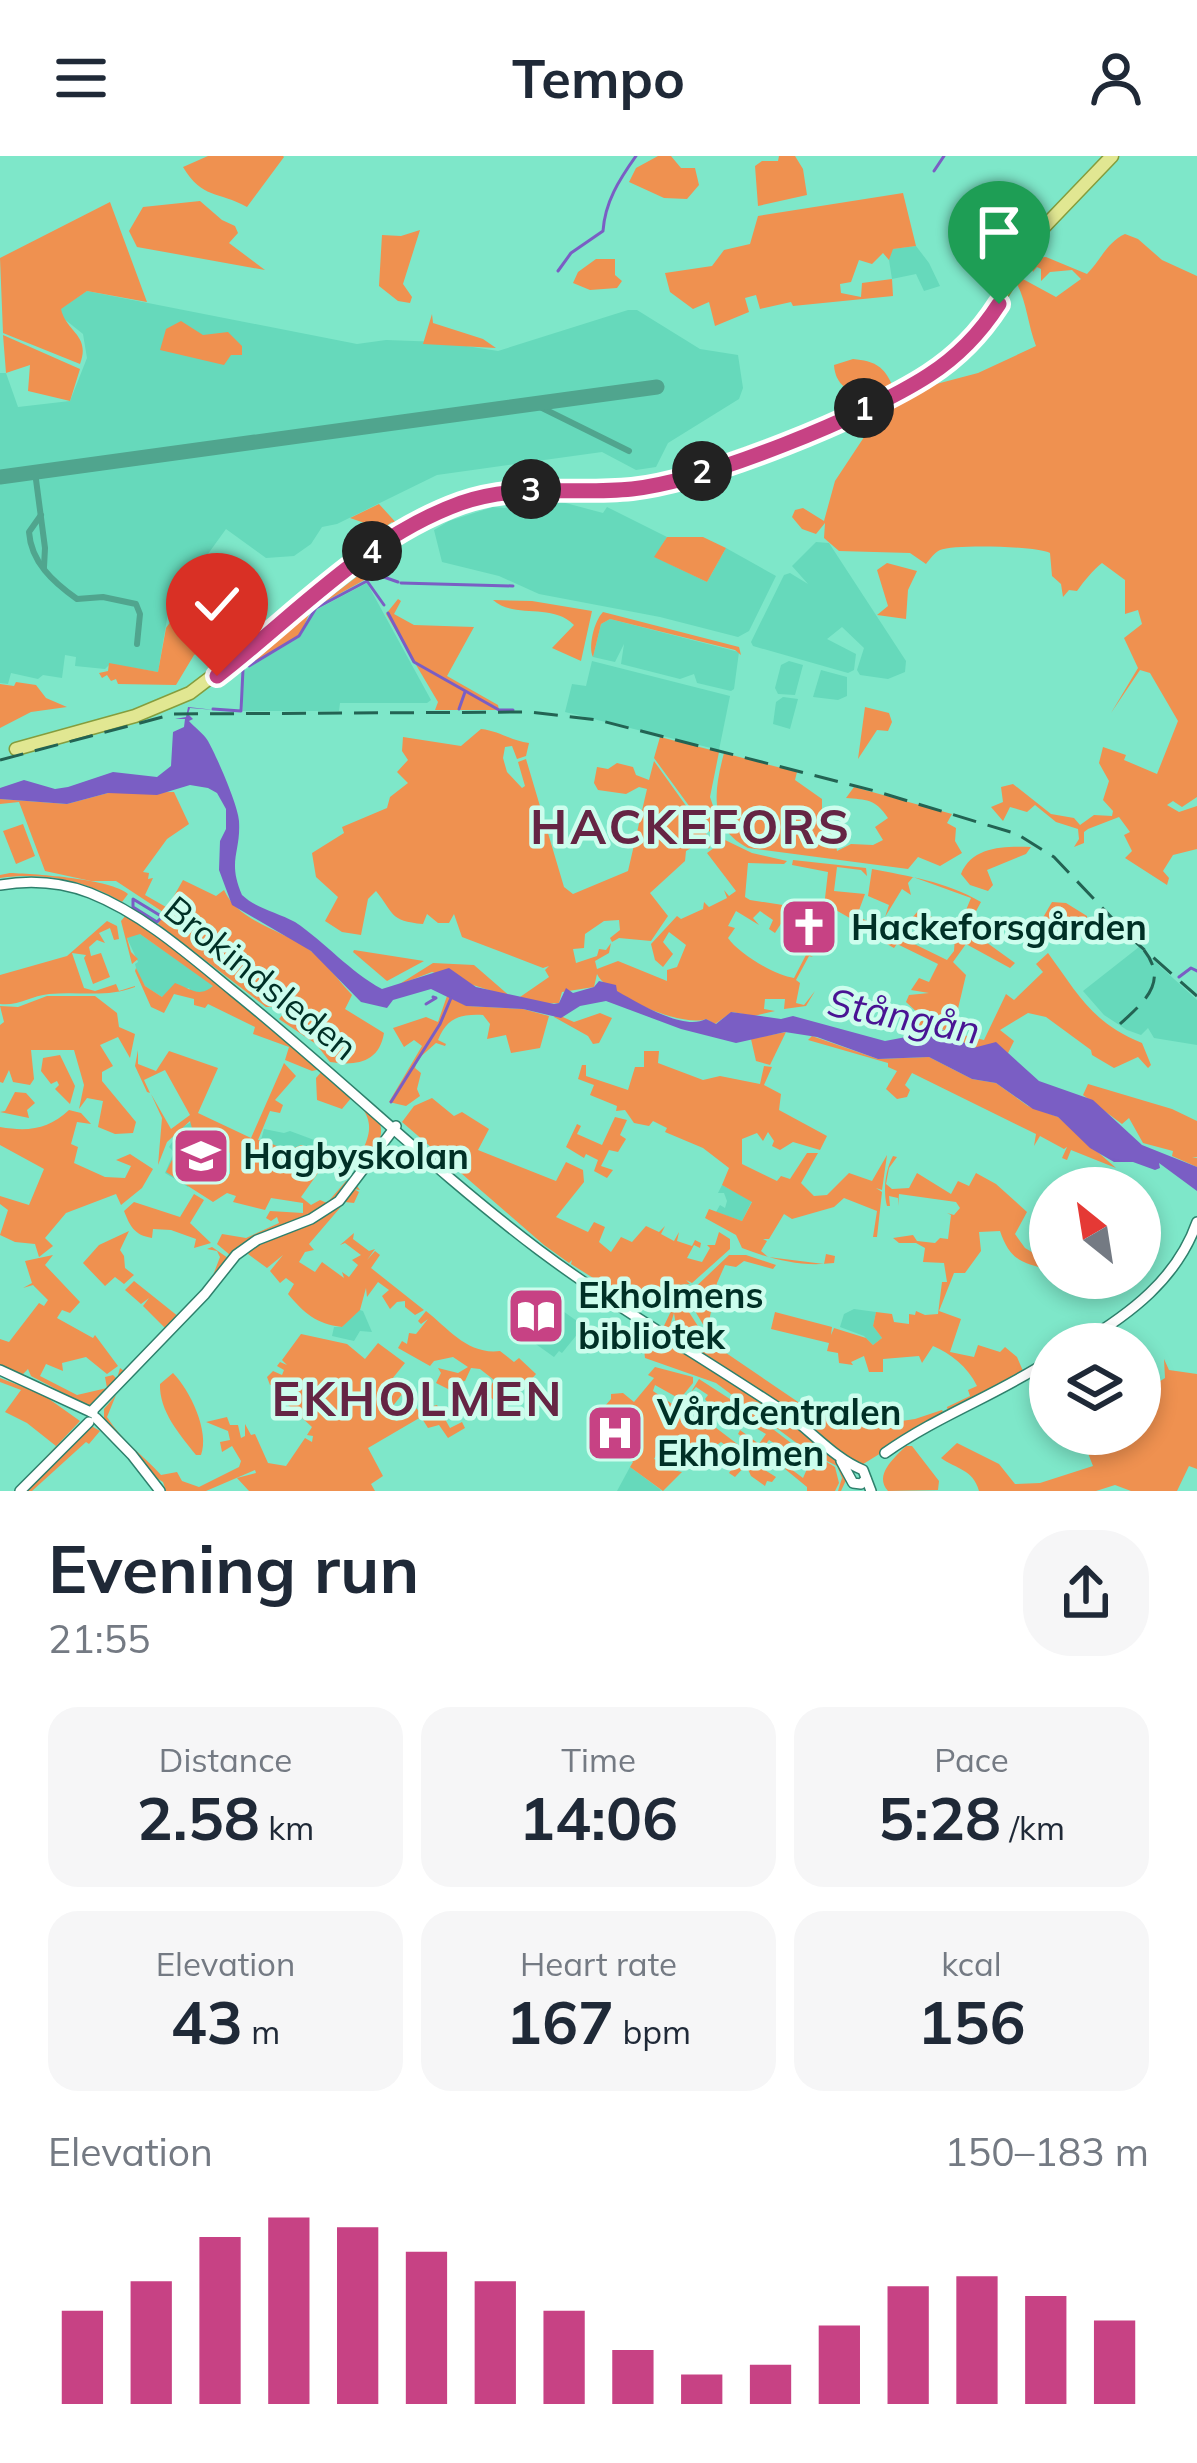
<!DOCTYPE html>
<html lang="en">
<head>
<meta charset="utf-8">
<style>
	body { margin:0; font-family:Mulish,sans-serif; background:#f6f6f7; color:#1f2937; height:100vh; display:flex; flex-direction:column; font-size:45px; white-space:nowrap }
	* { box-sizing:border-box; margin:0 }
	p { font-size:39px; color:#747a83 }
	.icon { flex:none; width:66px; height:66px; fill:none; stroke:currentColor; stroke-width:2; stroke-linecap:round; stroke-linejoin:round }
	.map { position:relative; height:1335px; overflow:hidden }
	.sheet { display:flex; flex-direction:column; background:#fff; flex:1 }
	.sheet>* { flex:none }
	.needle { width:78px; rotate:330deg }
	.fabs { position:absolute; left:1029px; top:1011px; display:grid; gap:24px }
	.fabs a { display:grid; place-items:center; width:132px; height:132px; border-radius:50%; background:#fff; box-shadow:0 6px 18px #0003; font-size:60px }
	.pin { position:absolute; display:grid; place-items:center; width:102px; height:102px; color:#fff; margin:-123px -51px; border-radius:50% 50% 50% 0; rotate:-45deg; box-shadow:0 0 12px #0007 }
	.pin .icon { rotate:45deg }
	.km { position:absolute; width:60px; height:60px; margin:-30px; border-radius:50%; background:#222; color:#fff; font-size:33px; line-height:60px; text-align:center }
	.round { display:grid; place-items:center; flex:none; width:126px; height:126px; border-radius:48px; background:#f6f6f7 }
	.headline { display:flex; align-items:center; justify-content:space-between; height:204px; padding:0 48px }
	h1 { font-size:66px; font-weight:700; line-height:90px }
	.stats { display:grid; grid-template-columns:repeat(3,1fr); gap:18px; height:204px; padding:12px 48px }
	.stats div { display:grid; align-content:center; border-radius:30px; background:#f6f6f7; text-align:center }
	.stats b { font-size:60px; font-weight:700 }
	.stats small { font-size:33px; font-weight:400 }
	.stats p { font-size:33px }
	.chart { height:336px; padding:24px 48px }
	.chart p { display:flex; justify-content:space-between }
	.chart svg { width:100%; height:216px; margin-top:12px; stroke:#c74284; stroke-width:6 }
	header { display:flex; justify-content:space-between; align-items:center; height:156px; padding:0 48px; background:#fff; font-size:54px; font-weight:700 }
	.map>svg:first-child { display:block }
</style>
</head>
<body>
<header><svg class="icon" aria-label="menu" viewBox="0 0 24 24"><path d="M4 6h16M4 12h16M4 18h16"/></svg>Tempo<svg class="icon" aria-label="person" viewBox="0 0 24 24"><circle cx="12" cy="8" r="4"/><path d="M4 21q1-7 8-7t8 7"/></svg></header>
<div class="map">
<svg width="1197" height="1335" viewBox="0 0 1197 1335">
	<rect width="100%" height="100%" fill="#7ee7c9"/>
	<!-- built -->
	<g fill="#66d9bb">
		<path d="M916,90L929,107L940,130L924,135L916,118L892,123L889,104L892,93Z"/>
		<path d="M87,135L357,188L386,184L441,186L498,195L628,154H637L700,193L738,199L743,232L739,243L668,287L656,311L636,314L602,296L437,319L337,368L322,371L311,388L294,400L266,402L226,373L200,409L211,432L199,451L168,457L158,516L110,508L105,513L75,510L76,501L65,499L62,522L43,519L38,523L11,517L8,528L0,527V217H6L18,251L70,245L87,202L83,178L63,162L60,153Z"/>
		<path d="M543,341L603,357L607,351L667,381L655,401L707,426L726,392L776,420L749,475L738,481L660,461L539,438L499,420L442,406L434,374L449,365L493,351L505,352Z"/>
		<path d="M816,386L829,387L906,505L905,516L888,523L860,519L857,514L864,492L842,471L827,483L856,498L854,514L848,517L753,490L751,486L784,419L790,417L808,428L792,410Z"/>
		<path d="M367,427L431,544L427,547H340L339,555H243V515L300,481L316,454Z"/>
		<path d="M610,463L739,496L734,533L731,535L697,527L694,518L680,523L621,508L624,488L615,506L593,501L601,468Z"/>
		<path d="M592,505L730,540L719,594L565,556L572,528L586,530Z"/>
		<path d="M789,505L803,509L795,539L778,538L775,532L781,509Z"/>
		<path d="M821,514L847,521V540L838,544L813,541Z"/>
		<path d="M783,541L798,543L790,573L773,568L776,546Z"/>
		<path d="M131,778H140L214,830L205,837H192L189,832L162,841L145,830L138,819L135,808L138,806L127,782Z"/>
		<path d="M1139,791L1197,844V889L1154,882L1148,872L1141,879L1127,874L1104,859L1083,835Z"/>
		<path d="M191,966L194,976L230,997L231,1018H200L188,1031L165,1017L174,996L169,991L181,972Z"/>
		<path d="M264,973L284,977L290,975L333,991L328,998L301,989L291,994L275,993L261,984Z"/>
		<path d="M722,1029L752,1045L742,1065L716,1056L720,1049L725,1052L727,1045L724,1037H718Z"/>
		<path d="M543,1141L584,1170L562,1197L559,1195L554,1201L516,1174Z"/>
		<path d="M357,1153L363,1155L372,1176L360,1175L354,1185L332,1180L334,1171H342Z"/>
		<path d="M854,1153L876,1156L873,1170L882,1182L873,1189L864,1180L840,1171L844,1158Z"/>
		<path d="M630,1311L661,1334L660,1335H617Z"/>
	</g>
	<!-- green -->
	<g fill="#ef9150">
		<path d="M208,0H283L284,1L247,51C218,35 202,43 183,11Z"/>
		<path d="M658,0H671L681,12H695L699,29L687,43L664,42L629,26L636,12Z"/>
		<path d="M779,0H795L803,13L807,39L758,50L755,10L762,5H778Z"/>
		<path d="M903,37L916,90L893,93L889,104L883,97L872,108L859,104L851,126L840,128L841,137L861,141L862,127L892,123L893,140L793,150L791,146L760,153L756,139L745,142L749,156L715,170L709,146L693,153L670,136L665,117L712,110L724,94L750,88L758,60Z"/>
		<path d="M200,45L222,64L235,70L238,77L229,87L265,114L137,91L129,75L143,51Z"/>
		<path d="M110,46L147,146L87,135L61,153C66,176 91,179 80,208L3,177L0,102Z"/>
		<path d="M420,74L403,128L412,141L410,147L398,145L379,130L382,79L401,80Z"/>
		<path d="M1125,78L1138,83L1162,104L1197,120V641L1182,651L1173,645L1167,649L1179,656L1197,650V693L1173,699L1163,715L1169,722L1167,729L1125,702L1132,695L1124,679L1130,676L1119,661L1088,673L1084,676V687L1074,691L1079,683L1078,673L1056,666L1035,649L1027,656L1010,651L1003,665L991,651L1003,646L1001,631L1013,628L1051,658L1074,662L1080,669L1094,659L1112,660L1113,655L1103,644L1109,625L1099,607L1103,591L1126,599L1124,604L1157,618L1178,565L1150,517L1140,514L1111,557L1138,512L1124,482L1142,468L1138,454L1125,458V424L1102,407C1092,415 1085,424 1077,435L1069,434L1063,441L1061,428L1052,420L1050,397C1037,390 954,388 940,394C934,397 930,403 926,408L910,397L839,395L824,382L825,367L816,378L802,373L792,361L795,354L803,352L824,365L835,325L874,266L891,254L896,243L906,236L978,217L1036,190C1028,170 1027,147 1017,128L1021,122L1056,141L1081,123L1072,114L1050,116L1041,125V113L1037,111L1033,116L1031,110L1026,109L1031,102L1046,101L1087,118C1100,105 1108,85 1125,78Z"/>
		<path d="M596,103H615V119L622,125L617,132L590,134L573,127L578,116Z"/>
		<path d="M432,158L433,167L483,183L496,192L423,188Z"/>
		<path d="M181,165L203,179L228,176L242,190V199H231L224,209L160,194L166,173Z"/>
		<path d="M3,179L80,213L70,245L28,235L30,209L6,217Z"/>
		<path d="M853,203C875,205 884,210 893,231C868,243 836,240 834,209Z"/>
		<path d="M379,348L400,371L399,373L392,366L382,373L350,362Z"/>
		<path d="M667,381H703L726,392L707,426L654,401Z"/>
		<path d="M887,407L917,415L908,434L906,463L877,459L888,450L877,414Z"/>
		<path d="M363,416L368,422L319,449L310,456L300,479L247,510L245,506Z"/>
		<path d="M398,443L401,445L394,458L414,469L474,471L447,520L498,549L499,554H435L438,546L386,458Z"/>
		<path d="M493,444L532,445L592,455L581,505L552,492L574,469C551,446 516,464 493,444Z"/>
		<path d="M199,451H230L243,463L222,478L220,485L194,499L176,529L118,528L116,523L111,525L107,519L102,522L99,517L108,515L109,507L158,516L166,472L177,457L186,462Z"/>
		<path d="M603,456L739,491L741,499L735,494L610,463L601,468L593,501C588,491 594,465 603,456Z"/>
		<path d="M16,526L36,529L46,542L67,551L31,556L0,572V528L14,530Z"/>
		<path d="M865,551L889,557L892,566L888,575L877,574L858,603Z"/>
		<path d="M481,573C500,575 511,585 529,587L526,600L517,603L512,590L505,591L503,602L507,616L522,632L525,630L518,606L526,603L564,731L573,738L628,715L647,633L639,631L626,638L598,634L594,627L597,611L608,613L617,607L633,611L636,619L649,624L654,605L712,686L709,693L703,685L686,695L685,705L650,737L668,760L651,785L619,782L612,786L610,782L620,774L619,764L604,765L585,778L584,792L573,793L576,807L597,800L599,793L606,794L611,787L609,797L595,805L597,813L618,805L667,825V814L677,811L686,789L669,776L663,786L673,798L663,811L655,804L651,788L677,760L681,763L703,753L704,746L709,751L727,742L724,734L729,740L736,735L707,697L725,684L752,697L787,705L784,708L748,707L745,741L750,744L815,754L824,751L828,716L792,709L793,704L866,712L867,720L861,714L837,711L834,735L865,738L855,765L834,753L825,764L800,756L794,762L784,763L775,777L769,773L773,764L760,755L753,762L759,769L736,755L728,770L735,772L728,782C739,798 776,820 794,822L807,797L813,801L809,800L796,824L800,827L796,847L804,849L815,835L806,850L784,853L785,843H765L764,853L775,855L754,860L732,856L715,868L706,863C684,872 607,840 597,818L594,831L562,836L559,847L540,848L520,841L549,821L545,814L549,810L543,812L462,781L454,758L449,767H438L427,758L423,768C389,765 394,757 376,735L368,743L361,779L342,776L325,765L338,741L316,721L312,697L344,677L342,671L387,652L390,641L408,627L397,616L408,604L402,595L403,581L461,590Z"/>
		<path d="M660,581L719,596L710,641L722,676L720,683L706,673L654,602Z"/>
		<path d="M724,597L797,616L795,624L822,643V662L834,677L837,695L851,688L873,689L883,684L875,671L888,662C875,642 866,644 846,642L854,631L952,658L947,667L956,672L955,685L962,697L940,710L918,701L908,713L748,692C708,671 714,635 724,597Z"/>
		<path d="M174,636L189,668L167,683L143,716L149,717L148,723L153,722L145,739L166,751L163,756L116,725H91L45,715L19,646L0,648V643L67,648L108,637Z"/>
		<path d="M23,668L35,700L16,708L3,675Z"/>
		<path d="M1031,691L1026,698L987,714L993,729L988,735L970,729L961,718C972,690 1005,690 1031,691Z"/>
		<path d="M872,713C907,720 945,725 981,746L975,757L966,754L971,742L913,721L908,727L911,739L902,733L885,761L889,749L868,740Z"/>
		<path d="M10,717C38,718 111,723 128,738L122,746C84,724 44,716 0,722V719Z"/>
		<path d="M183,724L216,740L224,734C239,767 284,774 311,795C326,807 339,825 352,839L345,853L384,877C379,907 356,910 330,906L316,888L279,863L289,851H266L158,768Z"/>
		<path d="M1052,746L1066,747L1087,760V766L1053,775L1041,765Z"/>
		<path d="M918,755L979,781L1015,807L1010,812L966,788L953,806L966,819L956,861H948L953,864L950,877L934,869L917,879L919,858L906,846L909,839L929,837L911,834L919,822L929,826L938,808L897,788L894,792L876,782L878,777L858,766L861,762L947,804L954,795L955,781L912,762Z"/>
		<path d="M126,759L167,786L321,913L312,915L285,904L289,891L253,878L255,871L208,848L205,852L194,849V843L174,838L164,857L151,851L135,815L136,812L145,830L162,841L175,827C191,833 199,842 213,830L140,778L127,782L131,796L138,803L132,808L121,765Z"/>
		<path d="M107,765L117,770L119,783L114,784L110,772L99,777L105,787L97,784L89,791L91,800L101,797L110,821L93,828L84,802L86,799L72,797L84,832L95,835L116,828L119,835L135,830V831C107,842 80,835 49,838C31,840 19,850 0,848V819L67,800Z"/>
		<path d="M353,796L354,794L424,805L387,825Z"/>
		<path d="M1048,797C1078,838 1092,867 1142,887L1151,909L1148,912L1138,901L1114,912L1092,899L1091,894L1046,861L1028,857L1000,874L1014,885L1007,899L1000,891L973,892L960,884L963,879L984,884L1006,838L1014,844L1043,816L1036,808Z"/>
		<path d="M433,807L474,809L511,841L432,816L398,829Z"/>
		<path d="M47,840H95L117,857L119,871L135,878L130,902L118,881L100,889L113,910L102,916V925L136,966L133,977L115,978L98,971L103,945L87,942L79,953L84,929L74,894H31L34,923L30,929L13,926L9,914L3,927L0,926V869L4,866L0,850L18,851Z"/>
		<path d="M447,840L467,850L523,853L549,860L540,892L511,897L506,879L487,883L490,868L483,859C459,858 447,862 438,884L446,888L445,890L436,887L417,904L415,912L421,917L417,933L420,940L406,950L389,946L422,890L414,884L404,891L393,872L426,861L438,866Z"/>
		<path d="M600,857L612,862L599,887L593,888L588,880L554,861L556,858L574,866Z"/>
		<path d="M786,876L770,909L756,905L751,883Z"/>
		<path d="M812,880L878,903L929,901L972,923L996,927L1028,950L1058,961L1116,1012L1071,994L1067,1004L1062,1002L1067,991L1064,993L1040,980L1034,990L1036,978L912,917L905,929L910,934L907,941L897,943L886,933L897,915L888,911V907L808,884Z"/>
		<path d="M138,894V908L156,915L169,895L218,912L198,957L251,982L284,907L296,920L275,944L283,949L280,957L270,955L258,984C276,985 281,1000 301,989L327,998L333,991L344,999L339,1005L330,1000L301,1041L311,1049L320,1044L327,1047L346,1025L350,1026L320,1056L289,1067L230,1099L217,1088L222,1078L246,1082L279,1067L277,1061L271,1065L266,1062L270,1055L303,1057V1047L271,1042L265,1054L233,1046L236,1040L227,1037L213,1046L166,1016L172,1004L195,1011L191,1023L206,1017L230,1018V997L193,976L190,965L167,986L158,1009L162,962L151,938L171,973L190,959L165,914L144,924L150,937L147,936L135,910Z"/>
		<path d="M644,895H659L658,907L703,924L720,920L760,928L764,910L772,911L764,929L781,938L779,954L827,980L820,994L793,986L780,994L772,990L774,985L768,976L763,985L757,977L742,983V1008L777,1025L781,1020L790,1023L807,997H818L801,1027L814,1040L827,1039L849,1017L872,1025L887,999L882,1034L876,1032L882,1036L877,1081H873L877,1055L844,1042L834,1051L792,1063L784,1058L769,1083H763L767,1085L761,1095L768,1101L824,1108L826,1098L835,1100L834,1107C801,1111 773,1104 742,1092L736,1079L705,1062L709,1053L742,1065L752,1046L722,1029L729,1012L703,992L665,976L667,972L653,965L649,970L634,967L625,954L616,955L617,950L590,939L594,929L578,923L582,909H586V920L628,934L635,911H644Z"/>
		<path d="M60,899L75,930L70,948L55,933L59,929L57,925L51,928L41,915L43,902Z"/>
		<path d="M323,914L379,965C388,986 366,1004 354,1021C360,988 386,972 352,941L342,953L317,944L316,922Z"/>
		<path d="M1088,928L1172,953L1197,965V1001H1192L1197,1002V1011L1172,1000L1173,995L1143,987L1129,962L1122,968L1083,939Z"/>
		<path d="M15,936L26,937L35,947L27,954L29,962L0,956L5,955Z"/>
		<path d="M432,942L454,960L462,956L489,973L478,994L556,1025L566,1006L583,1014L584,1026L556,1061L588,1076L594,1066L605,1071L599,1086L611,1096L621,1081L632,1086L646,1070L659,1076L665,1070L661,1078L674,1085L679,1076L677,1085L692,1090L695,1084L701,1087L700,1092L694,1089L687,1102L702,1106L710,1092L707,1089H715L719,1076L730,1083V1093L692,1127L686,1124L690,1128L663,1130L660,1135L671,1141L669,1146L680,1133L685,1134L671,1150L636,1149L571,1108L572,1104L569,1107L544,1089L402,966L414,950Z"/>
		<path d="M69,954L81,957L91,968L77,966L71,988L78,991L74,1007L105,1021L125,1022L131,1010L116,1004L130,998L153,1013L142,1032L121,1049L116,1038L66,1057L45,1082L53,1090L39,1101L35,1088L15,1086L0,1079L8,1054L0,1048V1040L29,1049L44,1013L0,989V971C29,976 49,973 69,954Z"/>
		<path d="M615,961L627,964L620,979L626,983L618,996L609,994L601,1010L613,1014L607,1022L594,1015L598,1004L586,998L584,1002L566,991L577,968L581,970L577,978L602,989Z"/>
		<path d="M893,1000L897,1001L889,1012L886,1028L892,1033L909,1032L917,1017L951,1038L958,1025L969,1030L976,1017L996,1028L1027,1056L1015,1078L1025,1092L1037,1099L1032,1095L1037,1087L1050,1095V1114C1021,1107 1010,1104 1000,1075L979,1076L981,1095L965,1117H954L939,1155L961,1163L950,1196L974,1201L978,1189L1000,1196L1005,1191L1017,1201L1023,1215L1050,1201L948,1256L947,1251L970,1240L968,1234L977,1230C968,1211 950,1197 933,1190L922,1207L919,1200L883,1203V1216H869L864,1200L851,1206L853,1209L839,1207L838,1197L827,1195L829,1187L771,1173L775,1156L832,1171L831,1179L834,1172L866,1182L873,1189L882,1182L873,1170L876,1156L892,1158L894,1166L909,1168V1158L915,1159L916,1155L925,1159L938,1158L942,1126H947L944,1107L923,1106L925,1092L916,1087H899L893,1082L913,1079L917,1085L935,1087L940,1082L948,1083L951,1059L947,1057L954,1059L960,1052L956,1046L899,1038L898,1050V1042L889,1040L890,1050H887C883,1035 885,1015 893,1000Z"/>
		<path d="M357,1030L360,1034L354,1033L359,1036L354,1047L345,1046L309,1088L314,1094L305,1096L299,1106L315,1116L322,1106L344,1122L342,1116L349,1121L358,1109L352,1104L361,1099L345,1087L340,1089L354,1077L353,1083L369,1095L375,1093L367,1104L375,1095L380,1099L371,1112L424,1154L415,1159L405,1151V1145L397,1146L390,1153L382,1140L389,1134L378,1126L367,1141L366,1132L360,1154L342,1171C316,1168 304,1157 288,1138L294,1128L286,1122L280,1127L270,1115L283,1099L267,1112L248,1098L255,1087L292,1075Z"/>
		<path d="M194,1038L204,1044L190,1067L211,1087L194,1092L196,1083L171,1074L153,1073L152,1082C134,1079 130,1070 124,1055L134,1046L180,1061Z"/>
		<path d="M129,1075L120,1094L124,1100L125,1112L134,1119L124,1128L115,1121L105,1130L83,1107L99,1089Z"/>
		<path d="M212,1091L228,1102C195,1146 162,1183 124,1223L118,1219L120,1212L127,1217L167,1174L143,1150L149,1142L141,1148L125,1134L134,1125L179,1161L212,1122L220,1101L217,1095L207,1093Z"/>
		<path d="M53,1099L45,1109L80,1146L70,1157L62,1154L57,1162L93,1182L95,1179L118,1210L107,1218L86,1201L62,1207L63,1215L46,1208L40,1220L77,1239L107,1232L105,1221L113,1219L119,1225L96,1254L31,1220L28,1213L22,1219L0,1212V1183L9,1186L39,1147L44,1150L48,1144L33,1129L23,1132L32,1127L25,1105Z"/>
		<path d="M729,1099H746L776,1109L773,1113L744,1105L736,1111L725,1109L717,1127L707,1175L686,1140Z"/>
		<path d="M683,1147L707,1184L804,1250L808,1247L803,1242L824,1254L816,1252L815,1257L881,1268L915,1263L942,1254L944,1258L860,1310L682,1187L688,1186L677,1176L674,1157L670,1170L676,1183L662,1174L672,1153L675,1157L676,1148Z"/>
		<path d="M426,1155C449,1173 468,1199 500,1195L514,1206L519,1202L536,1218L530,1225L521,1224L525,1231L507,1249L505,1242L503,1255L487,1237L494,1224L480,1213L471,1212L465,1225L457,1226L450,1234L436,1227L441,1217L438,1212L458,1217L468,1211L453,1201L434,1205L430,1210L398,1192L402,1185L407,1188L409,1177L416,1178L428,1163L421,1168L418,1165Z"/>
		<path d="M301,1178L347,1188L365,1203L378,1187L405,1207L392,1223L403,1237L389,1255L396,1265L412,1258L398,1262L394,1259L395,1251L401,1256L411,1247L424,1260L431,1257L429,1251L437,1249L450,1272L462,1266L465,1272L448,1282L439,1269L428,1272L421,1261L368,1292L383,1320L371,1328L375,1335H249L237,1322L256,1317L255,1314L206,1335H166L163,1326L152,1319L104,1265V1253L116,1239L107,1261C121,1284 145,1301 161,1319L177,1316L182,1325L199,1331L239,1311L241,1305L232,1290L222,1296L220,1286L230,1284L228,1275L206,1266L227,1261L230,1269H238L241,1282L245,1280V1268L251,1279L255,1278L268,1307L286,1310L305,1282L312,1286L313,1280L307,1279L312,1271L288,1249L279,1227L270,1229L267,1221L273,1215L282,1219L284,1214L277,1210L280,1206L287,1209L282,1204Z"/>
		<path d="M660,1181L785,1259L845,1311L847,1322L841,1335H838L842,1322L837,1310L817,1300L835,1311L839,1327L835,1335H807V1331L785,1313L787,1310L803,1322L807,1313L792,1303L797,1301L798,1294L804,1300L810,1297L716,1227L645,1202L644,1193L652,1183Z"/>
		<path d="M1164,1203L1169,1214L1197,1218V1313L1189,1310L1177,1335H1131L1115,1329L1096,1335H979C973,1313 956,1313 941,1302L957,1287L999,1308L1015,1328L1040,1327L1093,1310L1084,1287L1050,1278H1140V1238L1165,1222Z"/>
		<path d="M655,1211L693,1221V1227L680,1243L655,1229L653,1235L702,1268L707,1265L753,1300L752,1306L776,1321L772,1326L767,1325L765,1330L751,1320L746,1309L735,1321L729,1317L733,1311L742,1312L747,1305L721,1286L697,1304L655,1284L662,1289L654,1303L659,1305L665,1291L672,1296L664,1309L672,1314L667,1308L674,1298L681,1303L673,1314L682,1316L663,1335L630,1311L633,1306L619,1292L603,1295L612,1289L626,1267L611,1258L604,1267H599L598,1258L611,1243V1238L623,1237L634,1246L654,1222L648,1219Z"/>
		<path d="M173,1217C190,1234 210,1276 201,1299H196C180,1279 159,1255 160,1228Z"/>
		<path d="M0,1222L42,1238L80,1265L14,1335L56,1290L27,1267L5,1256L21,1234L0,1226Z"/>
		<path d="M699,1223L747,1254L737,1271L731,1273L712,1257L705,1258L686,1244L685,1241L691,1236L707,1252L710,1250L705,1243L708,1239L696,1231L691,1236Z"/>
		<path d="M752,1257L795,1290L792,1298L769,1284L762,1293L785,1310L738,1278L744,1267L740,1274L759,1288L766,1278L745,1266Z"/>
		<path d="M88,1268L100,1275L89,1288L86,1286L32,1335H22Z"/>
		<path d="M906,1290H912L939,1325L938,1334L888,1335C874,1319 893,1303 906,1290Z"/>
	</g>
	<!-- water -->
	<path fill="#7a5ec4" d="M188,551L215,554L190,552L188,558L193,563L189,565C194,571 203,577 208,585C216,599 238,649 239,665C241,697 227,704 242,739C257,753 277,756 295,766C325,786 350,816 382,833L449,812L476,831L554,848L559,847L566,832L573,837L594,831L599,825L616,829L617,835C640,848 684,875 706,863L716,868L731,856L781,863L793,860L885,885L943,874L973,892L996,886L1039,925L1093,944L1142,989L1197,1011V1035L1159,1007L1160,1012L1155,1014L1133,1006H1114L1090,992L1058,961L1033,953L996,927L972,923L929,901L878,903L817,881L785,876L736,887L681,873L606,845L580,850L561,862L523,853L466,850L431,833L393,844L387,852L361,846L311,795L232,749L219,714L220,685L226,673V653L217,637L208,632L190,629L157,639L108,637L67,648L0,643V632L24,624L55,633L68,631L113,616L157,621L171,610L173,576L184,571L185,563H175L186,561Z"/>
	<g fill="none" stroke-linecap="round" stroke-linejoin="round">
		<!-- stream -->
		<g stroke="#7a5ec4" stroke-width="3">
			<path d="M934,15L944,0"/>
			<path d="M558,115L571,97L603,75C605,46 619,24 636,0"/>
			<path d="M378,419L398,426"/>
			<path d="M401,427L513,430"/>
			<path d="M388,457L414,506L499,554H513"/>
			<path d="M249,510L299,480L316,452L367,425L384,449"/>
			<path d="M213,553L241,555L243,513"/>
			<path d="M459,553L465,536"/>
			<path d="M161,762L157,766L133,751V743L161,760"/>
			<path d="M1179,821L1191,812L1197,815"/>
			<path d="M426,848L436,842L433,841"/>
			<path d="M391,946L440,868L451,842"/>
		</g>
		<!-- taxiway -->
		<g stroke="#50a58e" stroke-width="6">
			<path d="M534,248L629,295"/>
			<path d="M35,316L45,392L44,411"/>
			<path d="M41,359L29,376C31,406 53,426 77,443L103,441L136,448L140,458L137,488"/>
		</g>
		<!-- runway -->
		<path stroke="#50a58e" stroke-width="15" d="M0,321L657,231"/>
		<defs>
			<g id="secondary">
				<path d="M0,729C30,724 61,726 90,737C143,758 189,799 233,835C337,919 432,1013 539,1094C618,1153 702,1201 783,1255C810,1273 833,1302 863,1314L871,1335"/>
				<path d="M638,1167L644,1186"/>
				<path d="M1080,1188C1130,1158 1177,1123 1197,1066"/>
				<path d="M0,1214L93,1257"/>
				<path d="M91,1256L205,1138L236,1099L257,1084L311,1063L339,1045L396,970"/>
				<path d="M96,1262L132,1299L160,1335"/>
				<path d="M885,1297C937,1260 997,1239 1050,1204"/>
				<path d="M841,1305L853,1327L861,1328L866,1323"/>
				<path d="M20,1335L89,1266"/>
			</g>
			<g id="primary">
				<path d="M304,450L360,403L455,349L525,333L615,334L666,327L798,280L915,228L949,204L977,177L1044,71L1112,0"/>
				<path d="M16,593L135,560L190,537L311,445"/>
			</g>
		</defs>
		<!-- secondary casing -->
		<use href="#secondary" stroke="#2e806c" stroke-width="12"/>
		<!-- primary casing -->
		<use href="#primary" stroke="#859d3d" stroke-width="15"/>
		<!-- secondary -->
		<use href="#secondary" stroke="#fff" stroke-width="9"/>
		<!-- primary -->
		<use href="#primary" stroke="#e1e792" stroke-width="12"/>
		<!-- rail -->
		<g stroke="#236353" stroke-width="3" stroke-dasharray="24 12" stroke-linecap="butt">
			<path d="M0,604L174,558L530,556L598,564L875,635L1017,678L1054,701L1131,782L1197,840"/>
			<path d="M1120,868C1144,846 1169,826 1144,794"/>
		</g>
	</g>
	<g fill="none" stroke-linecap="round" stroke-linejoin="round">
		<defs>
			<path id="route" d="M217,520C295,460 366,381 461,347C518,327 573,339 632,333C706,325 866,260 929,219C957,201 981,176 999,148"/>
		</defs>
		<!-- route casing -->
		<use href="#route" stroke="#fff" stroke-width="24"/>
		<!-- route -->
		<use href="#route" stroke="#c74284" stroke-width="15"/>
	</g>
	<!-- icons -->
	<defs>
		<symbol id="church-square" viewBox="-11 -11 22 22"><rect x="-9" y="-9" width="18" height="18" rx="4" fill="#c74284" stroke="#cdfded"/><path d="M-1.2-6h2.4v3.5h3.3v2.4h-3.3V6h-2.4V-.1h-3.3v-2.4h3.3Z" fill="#fff"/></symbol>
		<symbol id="school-square" viewBox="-11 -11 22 22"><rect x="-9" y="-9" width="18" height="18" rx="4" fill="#c74284" stroke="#cdfded"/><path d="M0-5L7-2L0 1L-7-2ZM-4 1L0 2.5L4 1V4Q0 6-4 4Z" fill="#fff"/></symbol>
		<symbol id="library-square" viewBox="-11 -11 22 22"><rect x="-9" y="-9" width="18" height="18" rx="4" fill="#c74284" stroke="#cdfded"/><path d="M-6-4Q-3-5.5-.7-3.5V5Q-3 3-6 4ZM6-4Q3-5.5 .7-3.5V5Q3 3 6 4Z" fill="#fff"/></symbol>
		<symbol id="hospital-square" viewBox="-11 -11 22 22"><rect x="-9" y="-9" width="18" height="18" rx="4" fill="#c74284" stroke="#cdfded"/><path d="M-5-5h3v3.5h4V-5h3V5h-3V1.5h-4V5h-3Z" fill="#fff"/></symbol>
	</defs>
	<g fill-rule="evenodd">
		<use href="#church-square" x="776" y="738" width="66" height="66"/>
		<use href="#school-square" x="168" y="967" width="66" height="66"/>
		<use href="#library-square" x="503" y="1127" width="66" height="66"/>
		<use href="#hospital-square" x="582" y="1244" width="66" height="66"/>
	</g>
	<g text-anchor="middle" stroke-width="9" stroke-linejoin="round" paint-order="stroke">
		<!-- poi labels -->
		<g font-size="36" font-weight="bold" fill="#003026" stroke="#cdfded" text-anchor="start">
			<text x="851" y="784">Hackeforsgården</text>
			<text x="243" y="1013">Hagbyskolan</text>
			<text x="578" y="1152">Ekholmens<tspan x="578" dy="41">bibliotek</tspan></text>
			<text x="657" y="1269">Vårdcentralen<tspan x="657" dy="41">Ekholmen</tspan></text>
		</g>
		<!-- street labels -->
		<g font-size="36" fill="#003026" stroke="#cdfded">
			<text transform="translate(261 822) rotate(39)" y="13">Brokindsleden</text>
		</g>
		<!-- water labels -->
		<g font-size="39" font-style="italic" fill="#491493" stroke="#cdfded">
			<text transform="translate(904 860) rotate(11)" y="14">Stångån</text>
		</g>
		<!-- district labels -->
		<g font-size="48" font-weight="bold" letter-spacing="3" fill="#652544" stroke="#cdfded">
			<text x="691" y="688">HACKEFORS</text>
			<text x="418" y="1260">EKHOLMEN</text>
		</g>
	</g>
</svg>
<div class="fabs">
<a><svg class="needle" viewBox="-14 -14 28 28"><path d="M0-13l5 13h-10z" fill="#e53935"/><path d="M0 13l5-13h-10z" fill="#747a83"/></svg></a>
<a><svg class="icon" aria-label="layers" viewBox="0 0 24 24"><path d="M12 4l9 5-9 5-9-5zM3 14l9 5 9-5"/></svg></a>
</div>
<div class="pin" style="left:999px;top:148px;background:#1e9e55"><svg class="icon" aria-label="arrive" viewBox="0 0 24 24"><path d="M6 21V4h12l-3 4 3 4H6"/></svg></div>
<div class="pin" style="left:217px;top:520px;background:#d93025"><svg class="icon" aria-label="check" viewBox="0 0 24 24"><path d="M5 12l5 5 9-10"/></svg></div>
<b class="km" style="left:864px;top:252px">1</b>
<b class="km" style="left:702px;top:315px">2</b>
<b class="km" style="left:531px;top:333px">3</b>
<b class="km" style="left:372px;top:395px">4</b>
</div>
<section class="sheet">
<div class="headline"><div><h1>Evening run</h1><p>21:55</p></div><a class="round"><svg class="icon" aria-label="share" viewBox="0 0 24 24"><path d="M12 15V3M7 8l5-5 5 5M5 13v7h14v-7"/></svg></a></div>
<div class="stats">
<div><p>Distance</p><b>2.58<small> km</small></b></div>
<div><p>Time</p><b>14:06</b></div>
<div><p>Pace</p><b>5:28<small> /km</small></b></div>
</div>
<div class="stats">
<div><p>Elevation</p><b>43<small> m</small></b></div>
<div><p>Heart rate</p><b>167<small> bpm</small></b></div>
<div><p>kcal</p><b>156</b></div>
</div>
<div class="chart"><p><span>Elevation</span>150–183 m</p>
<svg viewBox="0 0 160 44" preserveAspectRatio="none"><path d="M5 44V25M15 44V19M25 44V10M35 44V6M45 44V8M55 44V13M65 44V19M75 44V25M85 44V33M95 44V38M105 44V36M115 44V28M125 44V20M135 44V18M145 44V22M155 44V27"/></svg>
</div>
</section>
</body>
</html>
